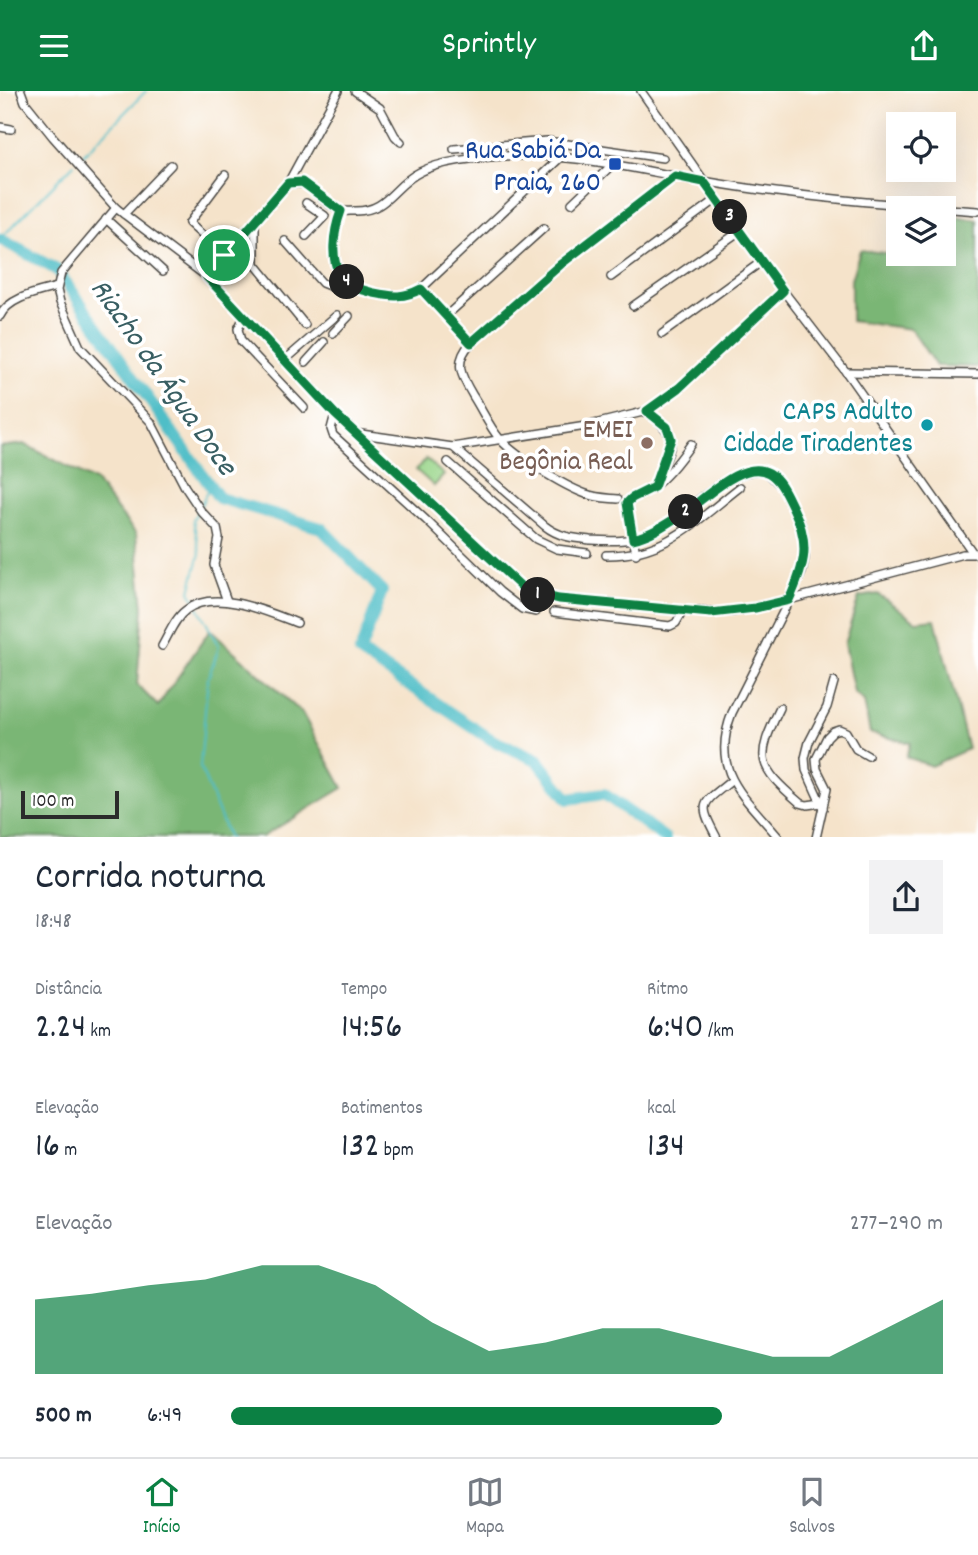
<!DOCTYPE html>
<html lang="pt">
<head>
<meta charset="utf-8">
<style>
	body { margin:0; font-family:Dekko,sans-serif; background:#f2f2f3; color:#1f2937; height:100vh; display:flex; flex-direction:column; font-size:26px; white-space:nowrap }
	* { box-sizing:border-box; margin:0 }
	p { font-size:23px; color:#747a83 }
	.icon { flex:none; width:38px; height:38px; fill:none; stroke:currentColor; stroke-width:2; stroke-linecap:round; stroke-linejoin:round }
	.map { position:relative; height:746px; overflow:hidden }
	.side { display:flex; flex-direction:column; background:#fff; flex:1 }
	.side>* { flex:none }
	.controls { position:absolute; left:886px; top:21px; display:grid; gap:14px }
	.controls a { display:grid; place-items:center; width:70px; height:70px; border-radius:0px; background:#fff; box-shadow:0 7px 28px #0002; font-size:35px }
	.scale { position:absolute; left:21px; bottom:18px; width:98px; box-sizing:border-box; padding-left:7px; border:4px solid #2b2b2b; border-top:0; font-size:19px; line-height:24px; white-space:nowrap; color:#2b2b2b; -webkit-text-stroke:5px #fff; paint-order:stroke }
	.pin { position:absolute; display:grid; place-items:center; width:60px; height:60px; color:#fff; margin:-30px; border:4px solid #fff; border-radius:50%; box-shadow:0 2px 7px #0007 }
	.km { position:absolute; width:35px; height:35px; margin:-18px; border-radius:50%; background:#222; color:#fff; font-size:19px; line-height:35px; text-align:center }
	.round { display:grid; place-items:center; flex:none; width:74px; height:74px; border-radius:0px; background:#f2f2f3 }
	.summary { display:flex; align-items:center; justify-content:space-between; height:119px; padding:0 35px }
	h1 { font-size:38px; font-weight:600; line-height:52px }
	.figures { display:grid; grid-template-columns:repeat(3,1fr); gap:10px; height:119px; padding:7px 35px }
	.figures div { display:grid; align-content:center }
	.figures b { font-size:35px; font-weight:600 }
	.figures small { font-size:19px; font-weight:400 }
	.figures p { font-size:19px }
	.chart { height:196px; padding:14px 35px }
	.chart p { display:flex; justify-content:space-between }
	.chart svg { width:100%; height:126px; margin-top:7px; fill:#0b8043; opacity:.7 }
	ul { padding:0 35px; list-style:none; font-size:23px }
	li { display:grid; grid-template-columns:112px 84px 1fr; align-items:center; height:52px }
	li i { height:18px; border-radius:9px; background:#0b8043 }
	header { display:flex; justify-content:space-between; align-items:center; height:91px; padding:0 35px; background:#0b8043; color:#fff; font-size:32px; font-weight:600 }
	.tab-bar { display:flex; justify-content:space-around; align-items:center; height:98px; border-top:2px solid #e0e1e3; background:#fff; font-size:19px; color:#747a83 }
	.tab-bar a { display:grid; justify-items:center; gap:4px }
	.tab-bar .active { color:#0b8043 }
	.map>svg:first-child { display:block }
</style>
</head>
<body>
<header><svg class="icon" aria-label="menu" viewBox="0 0 24 24"><path d="M4 6h16M4 12h16M4 18h16"/></svg>Sprintly<svg class="icon" aria-label="share" viewBox="0 0 24 24"><path d="M12 15V3M7 8l5-5 5 5M5 13v7h14v-7"/></svg></header>
<div class="map">
<svg width="978" height="747" viewBox="0 0 978 747">
	<rect width="100%" height="100%" fill="#fff"/>
	<filter id="ink" filterUnits="userSpaceOnUse"><feTurbulence type="fractalNoise" baseFrequency=".0143" numOctaves="2"/><feDisplacementMap in="SourceGraphic" scale="14" xChannelSelector="R" yChannelSelector="G"/><feConvolveMatrix kernelMatrix="1 2 1 2 8 2 1 2 1" color-interpolation-filters="sRGB"/></filter>
	<filter id="wash" filterUnits="userSpaceOnUse"><feTurbulence type="fractalNoise" baseFrequency=".00686" numOctaves="4" result="noise"/><feDisplacementMap in="SourceGraphic" scale="28" xChannelSelector="R" yChannelSelector="G"/><feGaussianBlur stdDeviation="1.57" result="paint"/><feColorMatrix in="noise" values="0 0 0 0 0 0 0 0 0 0 0 0 0 0 0 0 0 1.4 0 .05"/><feComposite in="paint" operator="in"/></filter>
	<g filter="url(#wash)">
		<rect width="100%" height="100%" fill="#f5e3ca"/>
		<!-- green -->
		<path fill="#99d589" stroke="#62805a" stroke-width="2" d="M426,368L444,384L434,395L416,379Z"/>
		<!-- forest -->
		<g fill="#7ab675" stroke="#527050" stroke-width="2">
			<path d="M943,125L978,129V276L936,275L911,238L851,230V189L860,159L936,168V163H943Z"/>
			<path d="M24,353L95,390L136,443L143,517L137,594L158,615L210,539L302,622L343,697L262,746H0V356Z"/>
			<path d="M878,503L916,530L935,528L968,658L931,675L906,666L910,652L870,642L864,611L854,602L844,553L859,506Z"/>
		</g>
		<g fill="none" stroke-linecap="round" stroke-linejoin="round">
			<!-- stream -->
			<g stroke="#50bec7" stroke-width="2">
				<path d="M78,69L146,0"/>
				<path d="M0,148L74,73"/>
				<path d="M201,414L210,394"/>
				<path d="M196,511L190,500L200,462L193,429L198,419"/>
				<path d="M198,516L219,556L208,587L200,676L229,747"/>
			</g>
			<!-- river -->
			<path stroke="#50bec7" stroke-width="12" d="M0,148L57,179L219,407L321,437L382,500L360,561L492,649L537,669L568,708L604,703L665,747"/>
		</g>
	</g>
	<g filter="url(#ink)">
		<g fill="none" stroke-linecap="round" stroke-linejoin="round">
			<defs>
				<g id="minor">
					<path d="M21,0L25,11L53,46L116,117L207,186L335,323L526,500L544,506L683,520L732,521L789,509L963,463H978"/>
					<path d="M355,0L380,17L395,45L401,51"/>
					<path d="M641,0L761,171L846,281L973,462"/>
					<path d="M0,36L11,38"/>
					<path d="M454,58L547,50L663,67"/>
					<path d="M288,92L305,93C317,101 325,113 339,119C343,121 349,120 354,120C388,121 393,94 420,81C444,69 477,67 503,65C572,61 636,79 703,90C794,106 886,113 978,120"/>
					<path d="M572,112L613,73"/>
					<path d="M116,117L61,182L57,199L60,211L80,256L151,331L185,396L201,420L217,437L219,447L214,474L227,510"/>
					<path d="M341,120C334,139 328,172 344,189C351,197 364,199 374,202C393,206 404,207 421,198L562,65"/>
					<path d="M124,123L171,74"/>
					<path d="M106,128L163,180"/>
					<path d="M255,130V173L305,234"/>
					<path d="M306,145L325,125L306,112"/>
					<path d="M285,150L322,192L332,196L343,189"/>
					<path d="M224,164L189,132L225,84"/>
					<path d="M207,186L288,92L338,0"/>
					<path d="M611,186L717,108"/>
					<path d="M421,198L471,252"/>
					<path d="M633,215L740,140"/>
					<path d="M447,224L544,137"/>
					<path d="M0,225C9,206 39,201 57,196"/>
					<path d="M244,226L238,238L241,250L304,317"/>
					<path d="M333,242L349,225"/>
					<path d="M662,243L761,171"/>
					<path d="M284,270L337,224"/>
					<path d="M306,271L324,251"/>
					<path d="M846,281L978,283"/>
					<path d="M647,320C681,348 673,352 656,390"/>
					<path d="M335,323L331,338L333,344L426,429L500,501L522,518L536,521L544,506"/>
					<path d="M354,342L453,356L586,335L647,320L679,297L783,200"/>
					<path d="M453,356L545,435C559,446 573,447 591,449C610,450 632,451 650,443C683,428 730,371 767,381L782,396L800,431L804,448L805,466L802,481L789,509L732,622C709,681 744,705 779,747"/>
					<path d="M448,371L536,448L557,458L587,462"/>
					<path d="M618,408C608,407 596,407 586,403C564,395 514,365 499,347C489,335 482,319 473,305C461,285 453,271 471,252L561,173L675,85"/>
					<path d="M636,463L627,412C634,404 644,403 652,397C668,385 680,369 691,353"/>
					<path d="M606,464C665,465 696,430 740,396"/>
					<path d="M554,521L670,535L676,532L683,520"/>
					<path d="M162,555C169,543 175,527 186,519C215,497 268,521 297,532"/>
					<path d="M780,617C755,668 757,675 800,712L807,714L821,712"/>
					<path d="M823,717L806,679L805,667L809,651L827,616L834,591"/>
					<path d="M717,747C698,711 701,714 731,690"/>
					<path d="M816,747L827,698L817,678L816,668L827,646L833,640L839,638L846,641L856,658L868,665"/>
				</g>
			</defs>
			<!-- minor casing -->
			<use href="#minor" stroke="#494743" stroke-width="10"/>
			<!-- minor -->
			<use href="#minor" stroke="#fff" stroke-width="7"/>
		</g>
	</g>
	<g fill="none" stroke-linecap="round" stroke-linejoin="round" filter="url(#ink)">
		<defs>
			<path id="route" d="M675,85L704,91L783,200L679,297L647,320L667,336L671,348L654,396L632,407L627,412L633,448C653,443 668,432 685,421C705,408 743,367 769,382C781,389 787,405 793,417C811,453 805,474 789,509L755,517L711,522L559,508L526,500L335,323L207,186L288,92L302,91L341,120C334,139 328,172 344,189C351,197 364,199 374,202C393,206 404,207 421,198L471,252L561,173Z"/>
		</defs>
		<!-- route casing -->
		<use href="#route" stroke="#fff" stroke-width="14"/>
		<!-- route -->
		<use href="#route" stroke="#0b8043" stroke-width="9"/>
	</g>
	<!-- markers -->
	<rect fill="#1a4fb4" stroke="#fff" stroke-width="2.5" x="608" y="66" width="14" height="14" rx="3.5"/>
	<circle fill="#0f9aa8" stroke="#fff" stroke-width="2.5" cx="927" cy="334" r="7"/>
	<circle fill="#8d6e63" stroke="#fff" stroke-width="2.5" cx="647" cy="352" r="7"/>
	<g text-anchor="middle" stroke-width="7" stroke-linejoin="round" paint-order="stroke">
		<!-- transit labels -->
		<g font-size="28" fill="#164399" stroke="#fff" text-anchor="end">
			<text x="601" y="67">Rua Sabiá Da<tspan x="601" dy="32">Praia, 260</tspan></text>
		</g>
		<!-- culture labels -->
		<g font-size="28" fill="#0d838f" stroke="#fff" text-anchor="end">
			<text x="913" y="328">CAPS Adulto<tspan x="913" dy="32">Cidade Tiradentes</tspan></text>
		</g>
		<!-- education labels -->
		<g font-size="28" fill="#785e54" stroke="#fff" text-anchor="end">
			<text x="633" y="346">EMEI<tspan x="633" dy="32">Begônia Real</tspan></text>
		</g>
		<!-- water labels -->
		<g font-size="30" font-style="italic" fill="#385e62" stroke="#fff">
			<text transform="translate(165 285) rotate(55)" y="10">Riacho da Água Doce</text>
		</g>
	</g>
</svg>
<div class="controls">
<a><svg class="icon" aria-label="locate" viewBox="0 0 24 24"><circle cx="12" cy="12" r="6"/><path d="M12 2v4M12 18v4M2 12h4M18 12h4"/></svg></a>
<a><svg class="icon" aria-label="layers" viewBox="0 0 24 24"><path d="M12 4l9 5-9 5-9-5zM3 14l9 5 9-5"/></svg></a>
</div>
<div class="scale">100 m</div>
<div class="pin" style="left:224px;top:164px;background:#1e9e55"><svg class="icon" aria-label="arrive" viewBox="0 0 24 24"><path d="M6 21V4h12l-3 4 3 4H6"/></svg></div>
<b class="km" style="left:538px;top:504px">1</b>
<b class="km" style="left:686px;top:421px">2</b>
<b class="km" style="left:730px;top:126px">3</b>
<b class="km" style="left:347px;top:191px">4</b>
</div>
<section class="side">
<div class="summary"><div><h1>Corrida noturna</h1><p>18:48</p></div><a class="round"><svg class="icon" aria-label="share" viewBox="0 0 24 24"><path d="M12 15V3M7 8l5-5 5 5M5 13v7h14v-7"/></svg></a></div>
<div class="figures">
<div><p>Distância</p><b>2.24<small> km</small></b></div>
<div><p>Tempo</p><b>14:56</b></div>
<div><p>Ritmo</p><b>6:40<small> /km</small></b></div>
</div>
<div class="figures">
<div><p>Elevação</p><b>16<small> m</small></b></div>
<div><p>Batimentos</p><b>132<small> bpm</small></b></div>
<div><p>kcal</p><b>134</b></div>
</div>
<div class="chart"><p><span>Elevação</span>277–290 m</p>
<svg viewBox="0 0 160 44" preserveAspectRatio="none"><path d="M0 44V18L10 16L20 13L30 11L40 6L50 6L60 13L70 26L80 36L90 33L100 28L110 28L120 33L130 38L140 38L150 28L160 18V44z"/></svg>
</div>
<ul>
<li><b>500 m</b>6:49<i style="width:69%"></i></li>
</ul>
</section>
<nav class="tab-bar">
<a class="active"><svg class="icon" aria-label="home" viewBox="0 0 24 24"><path d="M3 11l9-7 9 7M6 9v11h12V9"/></svg>Início</a>
<a><svg class="icon" aria-label="map" viewBox="0 0 24 24"><path d="M3 6l6-2 6 2 6-2v14l-6 2-6-2-6 2zM9 4v14M15 6v14"/></svg>Mapa</a>
<a><svg class="icon" aria-label="saved" viewBox="0 0 24 24"><path d="M7 4h10v16l-5-4-5 4z"/></svg>Salvos</a>
</nav>
</body>
</html>
